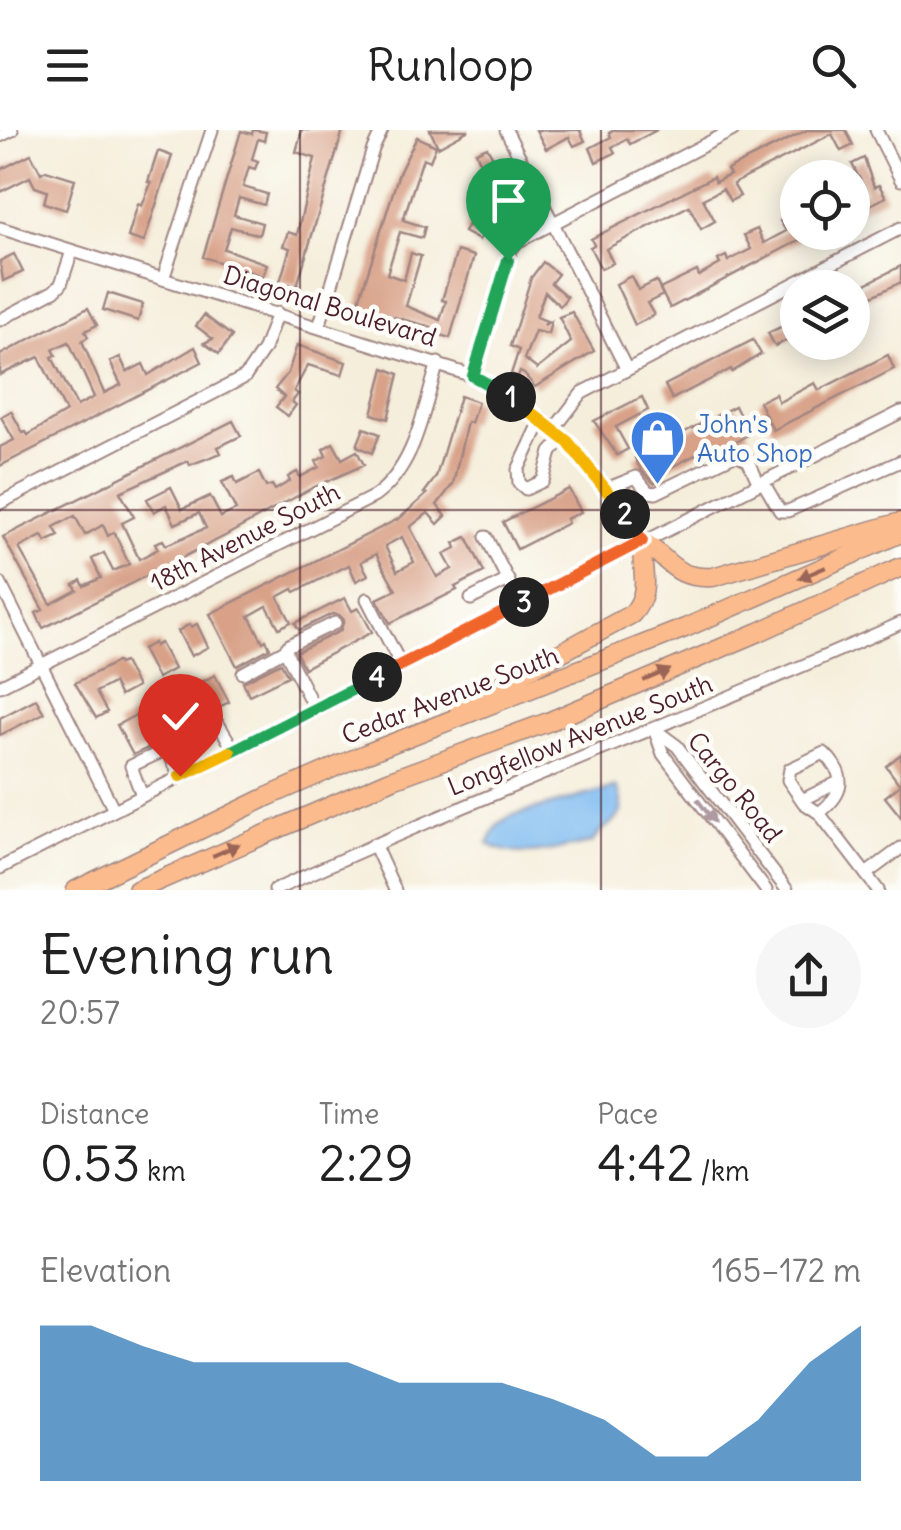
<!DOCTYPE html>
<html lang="en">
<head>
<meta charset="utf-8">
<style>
	body { margin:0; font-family:Delius,sans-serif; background:#f6f6f6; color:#222; height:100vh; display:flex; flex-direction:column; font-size:38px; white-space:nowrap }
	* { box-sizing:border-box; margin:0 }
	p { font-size:32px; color:#767676 }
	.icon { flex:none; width:55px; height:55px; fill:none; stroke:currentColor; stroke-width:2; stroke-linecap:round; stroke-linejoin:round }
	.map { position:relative; height:760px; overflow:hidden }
	.details { display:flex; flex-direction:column; background:#fff; flex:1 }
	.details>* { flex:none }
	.buttons { position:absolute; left:780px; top:30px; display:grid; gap:20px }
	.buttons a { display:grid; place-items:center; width:90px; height:90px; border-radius:50%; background:#fff; box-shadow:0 5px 25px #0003; font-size:50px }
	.pin { position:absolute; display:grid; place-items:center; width:85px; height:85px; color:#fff; margin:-102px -42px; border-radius:50% 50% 50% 0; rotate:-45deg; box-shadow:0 0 10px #0007 }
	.pin .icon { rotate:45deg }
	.km { position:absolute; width:50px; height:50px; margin:-25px; border-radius:50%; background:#222; color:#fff; font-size:28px; line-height:50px; text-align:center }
	.round { display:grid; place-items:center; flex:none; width:105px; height:105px; border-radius:52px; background:#f6f6f6 }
	.headline { display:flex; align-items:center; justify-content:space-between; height:170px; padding:0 40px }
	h1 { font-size:55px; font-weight:600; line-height:75px }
	.figures { display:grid; grid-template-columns:repeat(3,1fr); gap:15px; height:170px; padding:10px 40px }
	.figures div { display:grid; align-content:center }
	.figures b { font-size:50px; font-weight:600 }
	.figures small { font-size:28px; font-weight:400 }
	.figures p { font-size:28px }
	.chart { height:280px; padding:20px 40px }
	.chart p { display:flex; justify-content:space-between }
	.chart svg { width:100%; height:180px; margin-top:10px; fill:#1f6fb2; opacity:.7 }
	header { display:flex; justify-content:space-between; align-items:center; height:130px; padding:0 40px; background:#fff; font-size:45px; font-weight:600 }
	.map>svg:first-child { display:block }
</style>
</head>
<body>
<header><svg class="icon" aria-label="menu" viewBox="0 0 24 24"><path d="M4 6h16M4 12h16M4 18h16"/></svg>Runloop<svg class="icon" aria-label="search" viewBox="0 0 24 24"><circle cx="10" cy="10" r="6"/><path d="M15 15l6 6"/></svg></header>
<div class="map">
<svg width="901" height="760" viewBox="0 0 901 760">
	<rect width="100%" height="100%" fill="#fdfcf7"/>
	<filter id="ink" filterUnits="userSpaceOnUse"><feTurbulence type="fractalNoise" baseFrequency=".01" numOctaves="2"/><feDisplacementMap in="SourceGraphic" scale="20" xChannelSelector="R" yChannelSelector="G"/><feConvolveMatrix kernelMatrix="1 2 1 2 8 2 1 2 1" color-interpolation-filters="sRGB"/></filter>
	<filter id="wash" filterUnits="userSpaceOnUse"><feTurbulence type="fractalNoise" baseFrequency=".0048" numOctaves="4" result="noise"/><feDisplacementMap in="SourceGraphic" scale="40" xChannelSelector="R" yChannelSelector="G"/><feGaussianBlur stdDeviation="2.25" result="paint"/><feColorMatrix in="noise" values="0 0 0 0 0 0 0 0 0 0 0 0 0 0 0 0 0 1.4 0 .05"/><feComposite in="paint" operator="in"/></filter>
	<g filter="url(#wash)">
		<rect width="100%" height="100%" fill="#f5eedb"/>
		<!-- water -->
		<path fill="#7ebbf1" stroke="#646d8e" stroke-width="2.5" d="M616,657C634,694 604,689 592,713C559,718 519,732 488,714L498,694L511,686Z"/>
		<g id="blocks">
			<!-- building -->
			<g fill="#d8a188" fill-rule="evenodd">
				<path d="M253,0L266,2L264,11L258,9L252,29L258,31L255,39L249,37L243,57L267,64L264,75L239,68L234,85L262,93L259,105L231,97L224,119L267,134L263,146L203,127L241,1L252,4Z"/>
				<path d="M302,0H343L297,156L280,152L290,118L283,116L288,102L297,105L315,28L296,22Z"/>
				<path d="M430,0H469L438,17Z"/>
				<path d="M536,0H582L580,1L585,11L574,16L569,7L546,19Z"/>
				<path d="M614,0H657L630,14L627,9L612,17L615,23L596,32L590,18L611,7L609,3Z"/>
				<path d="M807,0H846L853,15L841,21L832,4L733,54L740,66L730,71L723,59L703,69L715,91L701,99L689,76L606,119L613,133L601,139L590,117L594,115L591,109L713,47L715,52L730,45L727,40Z"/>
				<path d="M417,7L436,16L430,31L423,28L403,90L425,97L422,108L400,102L387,144L404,150L411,123L421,126L406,176L440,190L446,171L442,170L457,121L474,126L450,208L430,202L431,197L357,177L399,43Z"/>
				<path d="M487,17L518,73L499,83L491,67L501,62L493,46L488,48L485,45L476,22Z"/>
				<path d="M158,21L172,26L144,112L128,107L138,74L142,76L151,53L148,52Z"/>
				<path d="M31,24L41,43L46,40L75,49L66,80L44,73L47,61L35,57L30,47L0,62V40Z"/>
				<path d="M864,28L874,57L879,55L886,67L852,84V68L866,61L852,34Z"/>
				<path d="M474,83L489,92L479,110L464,102Z"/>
				<path d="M788,86L791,91L798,88V102H815L670,178L660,159L697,141L699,146L720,134L718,130L726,126L728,131L751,119L744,105L757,99L764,113L786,101L780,91Z"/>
				<path d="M14,124L23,142L3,151L0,131Z"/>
				<path d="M543,132L558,144L551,153L567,167L560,176L545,162L536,187L547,191L544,195L551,191L548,204L535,201L524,229L537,239L571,212L559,187L572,182L594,221L535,257L524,244L520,242L518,247L511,244L519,220L510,216L531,148Z"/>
				<path d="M901,136V152L852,176V161Z"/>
				<path d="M631,146L638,160L656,151L663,165L647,173L654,185L635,195L616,154Z"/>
				<path d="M108,163L143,174L138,191L103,180Z"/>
				<path d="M88,178L97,195L85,201L88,207L82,211L104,263L121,255L110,232L120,227L127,242L143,234L148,245L195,217L202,232L0,336V317L14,310L1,287L11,281L23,303L26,302L28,305L66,282L39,227L0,245V225ZM69,212L94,267L77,276L52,227L56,225L53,219Z"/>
				<path d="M204,185L232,206L219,224L204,213L213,209L196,196Z"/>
				<path d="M787,194L794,207L775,216L768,203Z"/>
				<path d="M753,210L761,224L732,242L731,239L672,269L665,255Z"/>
				<path d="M297,215L346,232L342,245L308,235L294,261L298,264L292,272L296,275L288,286L276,277L284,267L275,259L288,243Z"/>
				<path d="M888,225L894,239L773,300L759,272L775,264L779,272L815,253L819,260Z"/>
				<path d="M384,238L399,244L388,289L372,284Z"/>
				<path d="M460,266L478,272L471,293L467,292L453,354L437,375L446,386L438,394L428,383L410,397L437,447L452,439L444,424L456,418L454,413L467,407L484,442L455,457L457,460L390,493L377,469L396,460L376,424L361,432L368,445L356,451L349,435L295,462L293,459L278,467L291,492L279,498L267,476L249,486L263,512L266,510L270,518L237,536L210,484L400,388L427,364L424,363L436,347ZM402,407L414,432L397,441L385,416Z"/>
				<path d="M642,267L648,280L616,297L628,319L617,325L594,291Z"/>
				<path d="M735,276L749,304L717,323L713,316L658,344L661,350L654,353L641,340L635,328Z"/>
				<path d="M233,291L241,306L218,317L221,323L190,335L188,331L120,362L134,387L122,393L139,429L158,419L155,413L163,410L166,415L206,398L199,383L175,394L166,375L154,382L147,369L171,357L182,379L210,366L221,387L236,380L222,352L234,347L237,354L259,343L266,357L272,355L275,360L290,351L288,347L297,342L300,347L319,337L316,331L326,326L323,319L333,313L342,329L357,321L364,335L310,359L225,406L43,498L36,483L43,480L3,407ZM75,386L85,405L103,395L108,406L114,402L129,434L113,441L104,423L92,429L101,448L84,456L81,450L74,455L77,460L51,474L19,418L42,406L46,412L59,406L54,397Z"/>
				<path d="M364,298L380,304L372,323L357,316Z"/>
				<path d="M569,359L581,382L566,389L568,393L517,419L503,392Z"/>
				<path d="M345,468L352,481L359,478L372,502L304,538L296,522L340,501L344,490L339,485L332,484L299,500L295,493Z"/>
				<path d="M190,494L191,497L197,494L208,517L191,526L178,501Z"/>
				<path d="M154,513L155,516L160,513L174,539L157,548L142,519Z"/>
				<path d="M117,532L119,534L124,532L137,557L120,566L113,553L96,562L107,582L96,588L75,553Z"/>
				<path d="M281,533L288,546L249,565L243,552Z"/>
				<path d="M215,545L229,572L194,590L197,595L174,606L158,575Z"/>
				<path d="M36,569L44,583L0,605V588Z"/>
				<path d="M138,584L155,615L133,625L117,595Z"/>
				<path d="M901,624V687L885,667L900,655L886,636Z"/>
			</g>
		</g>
	</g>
	<g filter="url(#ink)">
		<use href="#blocks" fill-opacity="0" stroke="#a08683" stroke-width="2.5"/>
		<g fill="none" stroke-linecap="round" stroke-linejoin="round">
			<defs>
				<g id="minor">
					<path d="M506,0L626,238"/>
					<path d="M876,0L901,50"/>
					<path d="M0,6L12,0"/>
					<path d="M0,98L473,246C550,287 598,336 642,411"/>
					<path d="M163,149L212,0"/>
					<path d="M0,190L54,161L61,154L72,121"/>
					<path d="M319,197L373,19L382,0"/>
					<path d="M473,246L511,120L517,112L733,0"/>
					<path d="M542,289L518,340L519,353L526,359L543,351L551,322L564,308"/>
					<path d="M555,298L582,263L901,98"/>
					<path d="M763,352L780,381H788L901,331"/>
					<path d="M606,359L636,347L648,362L656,363L736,324L748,330L759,354"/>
					<path d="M0,373L245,247L264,219L277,183"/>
					<path d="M486,407L520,474"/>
					<path d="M0,453L114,680"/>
					<path d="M367,469L401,535"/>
					<path d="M471,469L508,450"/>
					<path d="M285,520L315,580"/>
					<path d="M243,543L285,520L289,515L335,493"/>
					<path d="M0,556L375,366C416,336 423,280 438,233"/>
					<path d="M654,599L677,616L787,760"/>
					<path d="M654,599L663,624L766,760"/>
					<path d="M167,619L180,647"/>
					<path d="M142,666L131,636L219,595L234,620"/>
					<path d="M802,670L839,652"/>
					<path d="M819,683C844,664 848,646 824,623L790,639L788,650L804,673L819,683L878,760"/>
					<path d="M374,714L395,760"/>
					<path d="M0,738L901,282"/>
					<path d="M866,744L901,718"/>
					<path d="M275,760C481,664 694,586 901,493"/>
				</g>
				<g id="highway">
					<path d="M459,578L632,484C653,461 640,438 642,411C671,430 673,449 713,447L901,392"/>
					<path d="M76,760L267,667L365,624L685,498L901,403"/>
					<path d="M137,760L393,649L548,592L759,502L901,437"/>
				</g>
			</defs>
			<!-- minor casing -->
			<use href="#minor" stroke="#a08683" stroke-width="15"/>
			<!-- highway casing -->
			<use href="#highway" stroke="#a08683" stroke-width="21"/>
			<!-- minor -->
			<use href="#minor" stroke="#fff" stroke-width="11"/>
			<!-- highway -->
			<use href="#highway" stroke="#fbbb8c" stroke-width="18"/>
		</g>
		<!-- one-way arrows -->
		<defs><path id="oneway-solid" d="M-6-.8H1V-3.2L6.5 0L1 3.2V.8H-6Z" transform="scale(2.5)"/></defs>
		<g fill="#9a6557">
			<use href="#oneway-solid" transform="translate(812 443) rotate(157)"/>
			<use href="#oneway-solid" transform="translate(657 545) rotate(-23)"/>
			<use href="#oneway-solid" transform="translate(226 720) rotate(-24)"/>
		</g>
		<use fill="#ae9aa0" href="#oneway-solid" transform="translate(706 681) rotate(53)"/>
	</g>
	<g fill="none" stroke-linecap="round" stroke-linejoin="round" filter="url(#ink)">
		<defs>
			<path id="split-1" d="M508,130L473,246L511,267"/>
			<path id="split-2" d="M511,267L568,312L625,384"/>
			<path id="split-3" d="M524,472L642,411L625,384"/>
			<path id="split-4" d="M377,547L524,472"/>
			<path id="split-5" d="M230,622L377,547"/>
			<path id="split-6" d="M180,646L230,622"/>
		</defs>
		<!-- split-1 casing -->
		<use href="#split-1" stroke="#fff" stroke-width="20"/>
		<!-- split-2 casing -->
		<use href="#split-2" stroke="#fff" stroke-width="20"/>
		<!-- split-3 casing -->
		<use href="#split-3" stroke="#fff" stroke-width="20"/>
		<!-- split-4 casing -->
		<use href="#split-4" stroke="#fff" stroke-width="20"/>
		<!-- split-5 casing -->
		<use href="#split-5" stroke="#fff" stroke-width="20"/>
		<!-- split-6 casing -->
		<use href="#split-6" stroke="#fff" stroke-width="20"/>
		<!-- split-1 -->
		<use href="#split-1" stroke="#22a559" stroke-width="12"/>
		<!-- split-2 -->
		<use href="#split-2" stroke="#f5b400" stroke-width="12"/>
		<!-- split-3 -->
		<use href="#split-3" stroke="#f0652b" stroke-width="12"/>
		<!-- split-4 -->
		<use href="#split-4" stroke="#f0652b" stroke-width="12"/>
		<!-- split-5 -->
		<use href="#split-5" stroke="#22a559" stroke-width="12"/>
		<!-- split-6 -->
		<use href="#split-6" stroke="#f5b400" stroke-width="12"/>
	</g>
	<!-- grid -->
	<path fill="none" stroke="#4a1f2b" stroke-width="2.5" stroke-opacity="0.55" d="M300,0V760M601,0V760M0,380H901"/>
	<!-- icons -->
	<defs>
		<symbol id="shop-pin" viewBox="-11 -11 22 30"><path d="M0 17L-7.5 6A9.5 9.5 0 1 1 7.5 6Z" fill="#3f7fe0" stroke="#fdfcf7"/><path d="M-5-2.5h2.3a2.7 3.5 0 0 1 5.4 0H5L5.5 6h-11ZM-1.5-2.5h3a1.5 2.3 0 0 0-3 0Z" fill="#fff"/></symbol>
	</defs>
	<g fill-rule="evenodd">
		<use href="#shop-pin" x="626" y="276" width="63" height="86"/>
	</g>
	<g text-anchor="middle" stroke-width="9" stroke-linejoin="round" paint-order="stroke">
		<!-- street labels -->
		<g font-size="25" fill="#4a1f2b" stroke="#fdfcf7">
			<text transform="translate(330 176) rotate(17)" y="9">Diagonal Boulevard</text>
			<text transform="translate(245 407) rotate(-27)" y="9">18th Avenue South</text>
			<text transform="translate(450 565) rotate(-21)" y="9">Cedar Avenue South</text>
			<text transform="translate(580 605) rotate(-22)" y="9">Longfellow Avenue South</text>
			<text transform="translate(735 657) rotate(51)" y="9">Cargo Road</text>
		</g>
		<!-- shop labels -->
		<g font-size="25" fill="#366cbe" stroke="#fdfcf7" text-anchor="start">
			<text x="697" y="303">John's<tspan x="697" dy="29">Auto Shop</tspan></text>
		</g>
	</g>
</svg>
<div class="buttons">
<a><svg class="icon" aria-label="locate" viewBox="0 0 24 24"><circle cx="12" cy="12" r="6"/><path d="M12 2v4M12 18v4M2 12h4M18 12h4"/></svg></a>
<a><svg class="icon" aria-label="layers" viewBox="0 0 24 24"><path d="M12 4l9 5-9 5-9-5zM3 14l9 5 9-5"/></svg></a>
</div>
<div class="pin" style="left:508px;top:130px;background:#1e9e55"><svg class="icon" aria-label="arrive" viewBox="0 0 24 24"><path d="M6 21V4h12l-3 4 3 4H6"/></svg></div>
<div class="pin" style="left:180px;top:646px;background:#d93025"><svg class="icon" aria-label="check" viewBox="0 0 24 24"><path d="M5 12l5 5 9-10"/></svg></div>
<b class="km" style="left:511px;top:267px">1</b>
<b class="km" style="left:625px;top:384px">2</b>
<b class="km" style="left:524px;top:472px">3</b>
<b class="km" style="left:377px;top:547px">4</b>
</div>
<section class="details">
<div class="headline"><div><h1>Evening run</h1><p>20:57</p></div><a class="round"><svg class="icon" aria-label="share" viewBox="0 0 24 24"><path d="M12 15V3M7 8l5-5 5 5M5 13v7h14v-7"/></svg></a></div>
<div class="figures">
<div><p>Distance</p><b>0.53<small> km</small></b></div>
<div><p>Time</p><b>2:29</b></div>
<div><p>Pace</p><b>4:42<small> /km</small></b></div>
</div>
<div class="chart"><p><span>Elevation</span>165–172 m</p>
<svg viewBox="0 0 160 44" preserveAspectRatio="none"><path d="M0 44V6L10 6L20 11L30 15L40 15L50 15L60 15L70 20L80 20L90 20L100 24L110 29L120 38L130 38L140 29L150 15L160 6V44z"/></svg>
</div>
</section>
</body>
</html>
